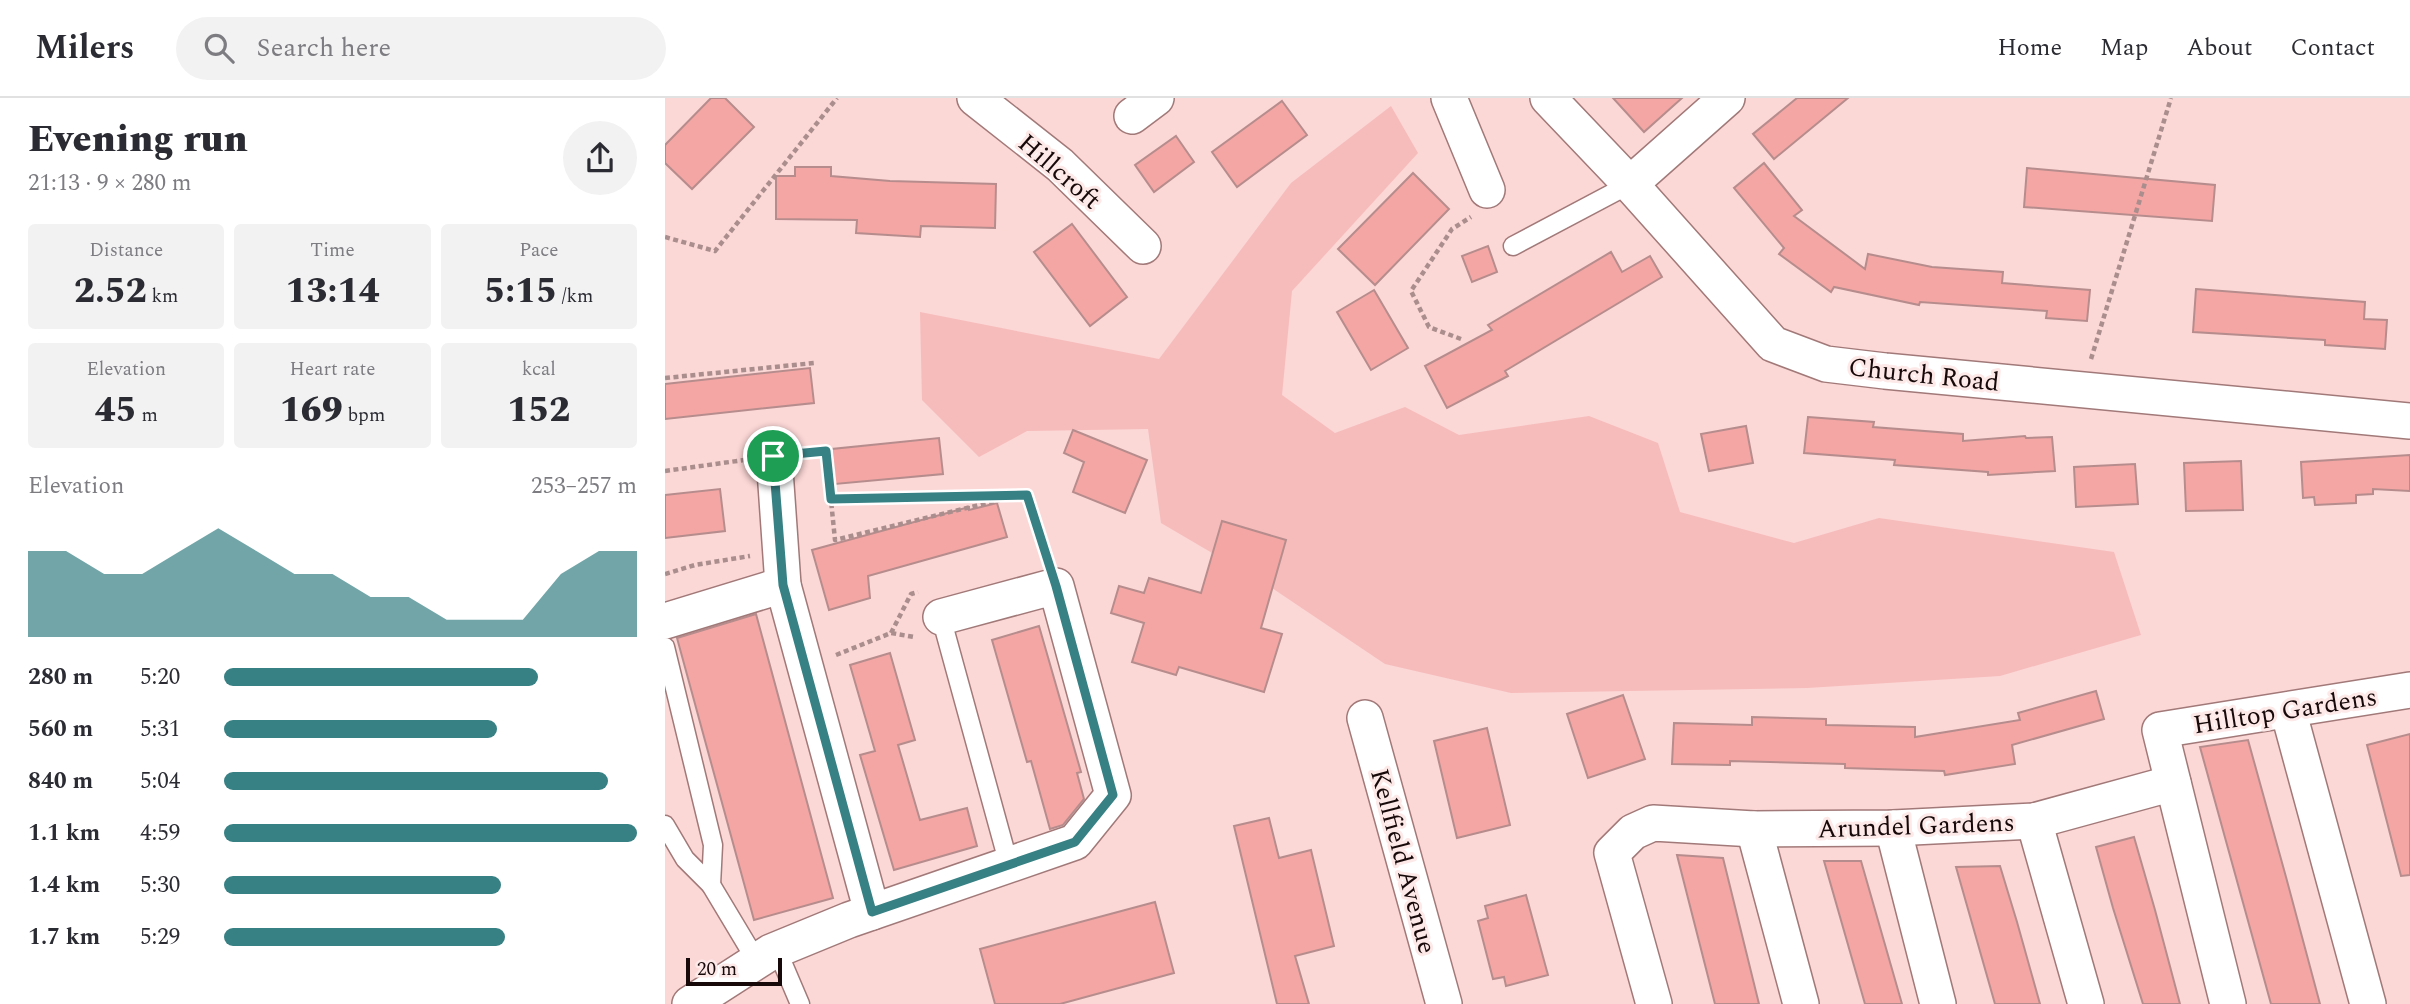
<!DOCTYPE html>
<html lang="en">
<head>
<meta charset="utf-8">
<style>
	body { margin:0; font-family:Spectral,serif; background:#f2f2f3; color:#2b2b33; height:100vh; display:flex; flex-direction:column; font-size:26px; white-space:nowrap }
	* { box-sizing:border-box; margin:0 }
	p { font-size:23px; color:#7c7c81 }
	.icon { flex:none; width:38px; height:38px; fill:none; stroke:currentColor; stroke-width:2; stroke-linecap:round; stroke-linejoin:round }
	.map { position:relative; flex:1; overflow:hidden }
	.details { display:flex; flex-direction:column; background:#fff; width:665px }
	.details>* { flex:none }
	.scale { position:absolute; left:21px; bottom:18px; width:96px; box-sizing:border-box; padding-left:7px; border:4px solid #170909; border-top:0; font-size:19px; line-height:24px; white-space:nowrap; color:#170909; -webkit-text-stroke:5px #fce9e8; paint-order:stroke }
	.pin { position:absolute; display:grid; place-items:center; width:60px; height:60px; color:#fff; margin:-30px; border:4px solid #fff; border-radius:50%; box-shadow:0 2px 7px #0007 }
	.round { display:grid; place-items:center; flex:none; width:74px; height:74px; border-radius:37px; background:#f2f2f3 }
	.headline { display:flex; align-items:center; justify-content:space-between; height:119px; padding:0 28px }
	h1 { font-size:38px; font-weight:800; line-height:52px }
	.stats { display:grid; grid-template-columns:repeat(3,1fr); gap:10px; height:119px; padding:7px 28px }
	.stats div { display:grid; align-content:center; border-radius:7px; background:#f2f2f3; text-align:center }
	.stats b { font-size:35px; font-weight:800 }
	.stats small { font-size:19px; font-weight:400 }
	.stats p { font-size:19px }
	.chart { height:196px; padding:14px 28px }
	.chart p { display:flex; justify-content:space-between }
	.chart svg { width:100%; height:126px; margin-top:7px; fill:#378084; opacity:.7 }
	ul { padding:0 28px; list-style:none; font-size:23px }
	li { display:grid; grid-template-columns:112px 84px 1fr; align-items:center; height:52px }
	li i { height:18px; border-radius:9px; background:#378084 }
	header { display:flex; align-items:center; gap:42px; box-sizing:border-box; height:98px; padding:0 35px; background:#fff; border-bottom:2px solid #e1e1e2 }
	header strong { font-size:33px }
	nav { display:flex; gap:38px; margin-inline-start:auto; font-size:24px }
	.search { width:490px; height:63px; background:#f2f2f3; display:flex; align-items:center; gap:18px; box-sizing:border-box; padding:0 24px; border-radius:38px; color:#7c7c81; font-size:26px }
	main { display:flex; flex:1; min-height:0 }
	.map>svg:first-child { display:block }
</style>
</head>
<body>
<header>
<strong>Milers</strong>
<div class="search"><svg class="icon" aria-label="search" viewBox="0 0 24 24"><circle cx="10" cy="10" r="6"/><path d="M15 15l6 6"/></svg>Search here</div>
<nav><a>Home</a><a>Map</a><a>About</a><a>Contact</a></nav>
</header>
<main>
<section class="details">
<div class="headline"><div><h1>Evening run</h1><p>21:13 · 9 × 280 m</p></div><a class="round"><svg class="icon" aria-label="share" viewBox="0 0 24 24"><path d="M12 15V3M7 8l5-5 5 5M5 13v7h14v-7"/></svg></a></div>
<div class="stats">
<div><p>Distance</p><b>2.52<small> km</small></b></div>
<div><p>Time</p><b>13:14</b></div>
<div><p>Pace</p><b>5:15<small> /km</small></b></div>
</div>
<div class="stats">
<div><p>Elevation</p><b>45<small> m</small></b></div>
<div><p>Heart rate</p><b>169<small> bpm</small></b></div>
<div><p>kcal</p><b>152</b></div>
</div>
<div class="chart"><p><span>Elevation</span>253–257 m</p>
<svg viewBox="0 0 160 44" preserveAspectRatio="none"><path d="M0 44V14L10 14L20 22L30 22L40 14L50 6L60 14L70 22L80 22L90 30L100 30L110 38L120 38L130 38L140 22L150 14L160 14V44z"/></svg>
</div>
<ul>
<li><b>280 m</b>5:20<i style="width:76%"></i></li>
<li><b>560 m</b>5:31<i style="width:66%"></i></li>
<li><b>840 m</b>5:04<i style="width:93%"></i></li>
<li><b>1.1 km</b>4:59<i style="width:100%"></i></li>
<li><b>1.4 km</b>5:30<i style="width:67%"></i></li>
<li><b>1.7 km</b>5:29<i style="width:68%"></i></li>
</ul>
</section>
<div class="map">
<svg width="1745" height="906" viewBox="0 0 1745 906">
	<rect width="100%" height="100%" fill="#fbd7d6"/>
	<!-- green -->
	<path fill="#f6bcbb" d="M726,8L753,55L627,193L617,297L670,335L740,309L794,337L924,318L993,345L1015,414L1129,445L1214,420L1449,454L1476,537L1335,578L1142,590L846,595L720,566L607,490L496,425L483,331L362,333L314,359L257,302L255,214L494,261L626,85Z"/>
	<!-- building -->
	<g fill="#f4a6a4" stroke="#b68d8c" stroke-width="2">
		<path d="M46,0H60L89,29L27,91L0,65V47Z"/>
		<path d="M948,0H1017L979,34Z"/>
		<path d="M1132,0H1183L1109,61L1088,36Z"/>
		<path d="M617,3L642,37L572,89L547,54Z"/>
		<path d="M511,38L529,64L489,94L470,67Z"/>
		<path d="M1099,65L1137,112L1129,118L1200,171L1203,156L1267,169L1338,174L1337,185L1425,192L1422,223L1381,220L1382,213L1255,204L1254,207L1169,189L1166,194L1114,156L1119,150L1069,90Z"/>
		<path d="M130,69H166V78L225,83L331,86L330,130L256,128L255,139L191,135L192,122L111,121V78H130Z"/>
		<path d="M1362,70L1550,87L1547,123L1359,109Z"/>
		<path d="M748,75L784,111L710,187L673,151Z"/>
		<path d="M407,126L462,199L425,228L369,154Z"/>
		<path d="M823,148L832,174L807,184L797,158Z"/>
		<path d="M946,154L957,174L985,158L997,179L840,273L843,278L782,310L760,268L827,232L823,227Z"/>
		<path d="M1531,191L1700,204L1699,221L1722,222L1720,251L1660,247V242L1528,234Z"/>
		<path d="M709,192L743,250L706,272L672,214Z"/>
		<path d="M145,270L149,305L0,321V286Z"/>
		<path d="M1143,319L1209,324L1208,329L1298,336V343L1360,338L1361,340L1387,339L1390,373L1323,377V374L1229,367L1230,362L1139,355Z"/>
		<path d="M1081,328L1088,365L1044,373L1036,336Z"/>
		<path d="M408,332L482,362L460,415L408,394L419,364L399,355Z"/>
		<path d="M274,340L278,376L170,386L167,351Z"/>
		<path d="M1745,357V393L1708,391V396L1691,397V405L1650,407L1649,399L1638,400L1636,364Z"/>
		<path d="M1576,363L1578,412L1521,413L1519,365Z"/>
		<path d="M1470,366L1473,406L1411,409L1409,369Z"/>
		<path d="M55,391L60,433L0,440V397Z"/>
		<path d="M332,405L342,439L203,478L205,500L164,512L147,452L304,409V412Z"/>
		<path d="M557,423L621,442L596,530L617,536L599,594L514,569L511,577L467,564L479,525L446,515L454,488L479,495L484,480L536,495Z"/>
		<path d="M91,516L168,800L89,822L12,540Z"/>
		<path d="M374,528L416,674L412,675L419,701L398,727L385,731L366,663L362,664L327,542Z"/>
		<path d="M225,555L250,642L233,647L255,722L302,710L312,748L229,772L195,657L210,653L185,567Z"/>
		<path d="M1431,593L1439,621L1347,647L1350,666L1280,677L1279,673L1180,670V666L1065,663V667L1007,666L1009,625L1087,627V619L1161,621V627L1250,629V639L1355,622L1353,615Z"/>
		<path d="M958,597L980,661L923,680L902,616Z"/>
		<path d="M822,630L845,727L792,740L769,643Z"/>
		<path d="M1745,636V777L1736,778L1702,647Z"/>
		<path d="M1583,642L1621,779L1655,906H1606L1535,649Z"/>
		<path d="M604,720L614,760L646,752L669,848L630,858L644,906H612L569,728Z"/>
		<path d="M1469,739L1490,812L1515,906H1478L1448,810L1431,749Z"/>
		<path d="M1012,757L1058,760L1094,906H1050Z"/>
		<path d="M1159,763H1196L1237,906H1200Z"/>
		<path d="M1335,768L1352,824L1375,906H1330L1291,769Z"/>
		<path d="M861,797L883,877L841,888L839,879L828,881L813,823L823,820L820,808Z"/>
		<path d="M490,804L509,875L395,906H330L315,851Z"/>
	</g>
	<g fill="none" stroke-linecap="round" stroke-linejoin="round">
		<defs>
			<g id="lane">
				<path d="M848,148L965,86"/>
				<path d="M276,519L344,767"/>
				<path d="M0,549L48,747L46,787L20,761L0,727"/>
				<path d="M46,787L91,862"/>
				<path d="M112,852L135,906"/>
			</g>
			<g id="street">
				<path d="M310,0L395,67L478,148"/>
				<path d="M784,0L822,92"/>
				<path d="M883,0L965,86L1108,246L1161,266L1220,273L1745,323"/>
				<path d="M467,18L491,0"/>
				<path d="M965,86L1062,0"/>
				<path d="M110,372L118,487L207,814"/>
				<path d="M0,523L118,487"/>
				<path d="M1623,612L1703,906"/>
				<path d="M700,620L779,906"/>
				<path d="M1369,723L1421,906"/>
				<path d="M1228,730L1273,906"/>
				<path d="M1089,731L1136,906"/>
				<path d="M25,906L106,854L184,822L410,744L448,697L391,488L276,519"/>
				<path d="M989,906L947,755L968,734L988,725L1089,731L1228,730L1369,723L1508,685"/>
				<path d="M1563,906L1495,632L1745,592"/>
			</g>
		</defs>
		<!-- lane casing -->
		<use href="#lane" stroke="#a17978" stroke-width="21"/>
		<!-- street casing -->
		<use href="#street" stroke="#a17978" stroke-width="38"/>
		<!-- path -->
		<g stroke="#aa8e8d" stroke-width="4.5" stroke-dasharray="5 3.5" stroke-linecap="butt">
			<path d="M0,139L50,153L172,0"/>
			<path d="M796,241L764,229L746,193L787,131L806,119"/>
			<path d="M1426,261L1506,0"/>
			<path d="M0,280L149,265"/>
			<path d="M137,355L161,353L170,442L355,397L166,401"/>
			<path d="M0,373L79,362"/>
			<path d="M355,397H362L381,456"/>
			<path d="M0,476L30,467L85,458"/>
			<path d="M226,535L246,496L253,494"/>
			<path d="M171,557L226,535L249,539"/>
		</g>
		<!-- lane -->
		<use href="#lane" stroke="#fff" stroke-width="18"/>
		<!-- street -->
		<use href="#street" stroke="#fff" stroke-width="35"/>
	</g>
	<g fill="none" stroke-linecap="round" stroke-linejoin="round">
		<defs>
			<path id="route" d="M161,353L166,401L362,397L391,488L448,697L410,744L207,814L118,487L108,358Z"/>
		</defs>
		<!-- route casing -->
		<use href="#route" stroke="#fff" stroke-width="14"/>
		<!-- route -->
		<use href="#route" stroke="#378084" stroke-width="9"/>
	</g>
	<g text-anchor="middle" stroke-width="6" stroke-linejoin="round" paint-order="stroke">
		<!-- street labels -->
		<g font-size="26" fill="#170909" stroke="#fce9e8">
			<text transform="translate(395 73) rotate(41)" y="9">Hillcroft</text>
			<text transform="translate(1259 276) rotate(6)" y="9">Church Road</text>
			<text transform="translate(1620 612) rotate(-9)" y="9">Hilltop Gardens</text>
			<text transform="translate(1251 727) rotate(-2)" y="9">Arundel Gardens</text>
			<text transform="translate(739 763) rotate(75)" y="9">Kellfield Avenue</text>
		</g>
	</g>
</svg>
<div class="scale">20 m</div>
<div class="pin" style="left:108px;top:358px;background:#1e9e55"><svg class="icon" aria-label="arrive" viewBox="0 0 24 24"><path d="M6 21V4h12l-3 4 3 4H6"/></svg></div>
</div>
</main>
</body>
</html>
